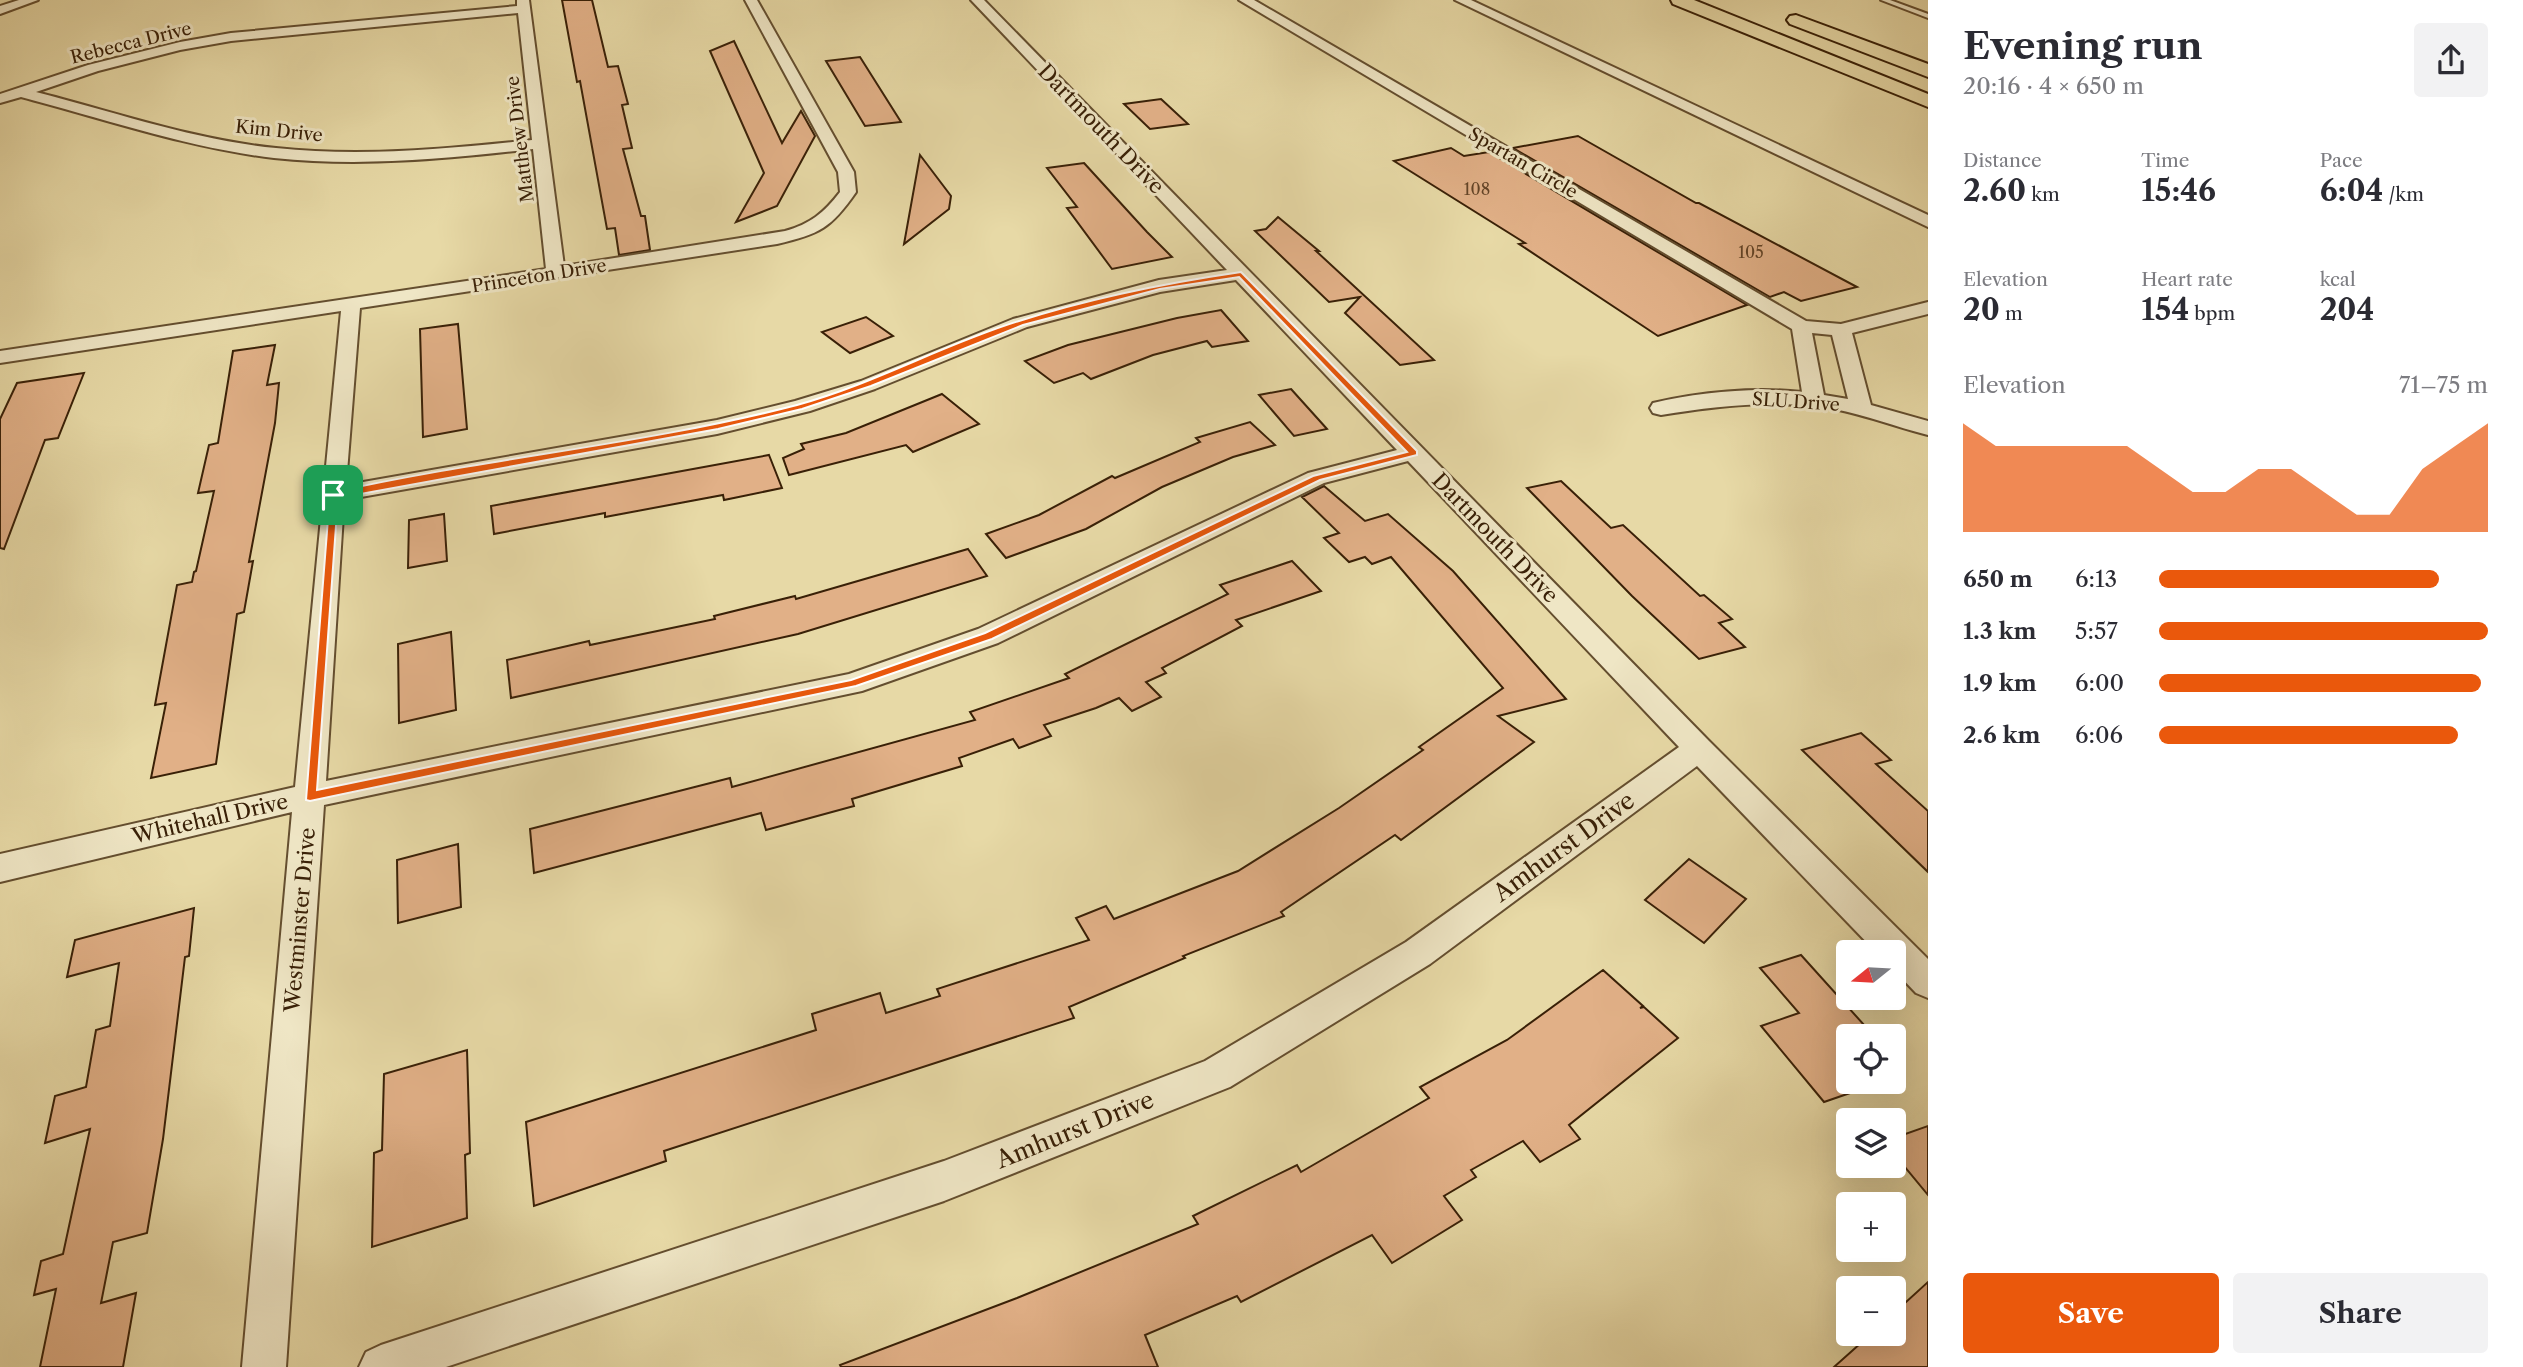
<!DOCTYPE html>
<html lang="en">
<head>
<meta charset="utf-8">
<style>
	body { margin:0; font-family:"Libre Caslon Text",serif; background:#f2f2f3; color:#2b2b33; height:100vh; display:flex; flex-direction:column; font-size:26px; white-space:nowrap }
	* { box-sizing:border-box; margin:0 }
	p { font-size:23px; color:#7c7c81 }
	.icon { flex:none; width:38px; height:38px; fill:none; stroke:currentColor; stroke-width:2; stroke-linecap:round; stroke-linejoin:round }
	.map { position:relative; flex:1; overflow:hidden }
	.details { display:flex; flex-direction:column; background:#fff; width:595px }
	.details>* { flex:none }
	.needle { width:46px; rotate:252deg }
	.fabs { position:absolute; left:1836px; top:940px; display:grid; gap:14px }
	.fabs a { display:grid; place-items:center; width:70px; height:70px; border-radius:7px; background:#fff; box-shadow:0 7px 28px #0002; font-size:35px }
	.pin { position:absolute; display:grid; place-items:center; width:60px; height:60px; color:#fff; margin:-30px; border-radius:14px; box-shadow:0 4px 10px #0006 }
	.round { display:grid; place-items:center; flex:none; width:74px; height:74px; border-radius:7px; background:#f2f2f3 }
	.summary { display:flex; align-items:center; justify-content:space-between; height:119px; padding:0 35px }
	h1 { font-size:38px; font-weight:700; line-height:52px }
	.figures { display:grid; grid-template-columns:repeat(3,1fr); gap:10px; height:119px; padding:7px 35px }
	.figures div { display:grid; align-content:center }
	.figures b { font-size:30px; font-weight:700 }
	.figures small { font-size:19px; font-weight:400 }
	.figures p { font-size:19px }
	.chart { height:196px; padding:14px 35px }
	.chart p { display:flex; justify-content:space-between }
	.chart svg { width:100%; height:126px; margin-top:7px; fill:#ea580c; opacity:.7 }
	.action { display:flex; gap:14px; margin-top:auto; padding:14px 35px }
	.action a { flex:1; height:80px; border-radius:7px; background:#ea580c; color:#fff; font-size:28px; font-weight:700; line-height:80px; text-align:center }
	.action a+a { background:#f2f2f3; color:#2b2b33 }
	ul { padding:0 35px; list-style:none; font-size:23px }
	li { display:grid; grid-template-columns:112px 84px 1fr; align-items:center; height:52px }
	li i { height:18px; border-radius:9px; background:#ea580c }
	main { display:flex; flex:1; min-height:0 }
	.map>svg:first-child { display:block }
</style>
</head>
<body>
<main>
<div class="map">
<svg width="1928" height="1367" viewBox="0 0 1928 1367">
	<rect width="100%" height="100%" fill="#e7d9a6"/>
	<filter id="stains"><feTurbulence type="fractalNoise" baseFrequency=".00286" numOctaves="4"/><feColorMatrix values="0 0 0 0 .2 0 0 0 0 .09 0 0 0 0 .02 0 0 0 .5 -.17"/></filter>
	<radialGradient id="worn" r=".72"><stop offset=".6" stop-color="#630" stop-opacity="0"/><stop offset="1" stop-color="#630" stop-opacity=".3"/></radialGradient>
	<!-- building -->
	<g fill="#e1b087" stroke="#392007" stroke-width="2">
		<path d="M562,0H592L608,67L618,66L628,104L622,105L632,148L623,149L641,216H645L650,250L619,255L615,228L607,229L580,81L577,82Z"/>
		<path d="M734,41L782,143L801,111L815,136L777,206L736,222L764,173L710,51Z"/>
		<path d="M860,57L901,122L865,126L826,61Z"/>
		<path d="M1161,99L1188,124L1150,129L1124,104Z"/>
		<path d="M1578,136L1696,203H1699L1857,287L1801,301L1784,292L1770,297L1513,148Z"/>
		<path d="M1451,148L1464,156L1489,152L1747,305L1658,336L1519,244L1525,243L1394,161Z"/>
		<path d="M920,155L951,196L949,209L904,244Z"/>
		<path d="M1084,163L1147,232L1172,257L1112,269L1067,208L1077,207L1047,168Z"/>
		<path d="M1278,217L1319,251H1316L1434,360L1400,365L1345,313L1360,297L1329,302L1255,231L1266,229Z"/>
		<path d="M1221,310L1248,341L1212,347L1207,341L1153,355L1091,379L1083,373L1054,383L1025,361L1068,345L1177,318Z"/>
		<path d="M866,317L893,336L850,353L822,332Z"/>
		<path d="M458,324L467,429L423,437L420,329Z"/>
		<path d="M275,345L267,385L279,383L275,423L249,562L253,561L244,612L237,614L216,764L151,778L166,703L155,705L177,585L192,582L194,572L196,571L214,491L198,493L209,445L218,443L233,351Z"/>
		<path d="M84,373L58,438L45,440L4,549L0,548V419L17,383Z"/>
		<path d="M1291,389L1327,429L1294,436L1259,395Z"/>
		<path d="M942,394L979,424L913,452L906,445L789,475L783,458L804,449L801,444L846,433Z"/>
		<path d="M1250,422L1275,445L1233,457L1162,487L1086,529L1006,558L986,534L1039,515L1112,476L1115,478L1200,442L1196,438Z"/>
		<path d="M769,455L782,488L724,500L723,495L605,517V513L494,534L491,506Z"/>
		<path d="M1561,481L1611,528L1623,525L1700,596L1704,595L1732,619L1719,623L1745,647L1699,659L1632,596L1527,488Z"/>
		<path d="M1324,486L1365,521L1388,514L1453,571L1566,699L1498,716L1534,742L1401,840L1395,835L1281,912L1284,916L1183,956L1185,958L1069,1007L1074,1018L664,1151L666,1161L534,1206L526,1122L816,1030L812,1014L880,993L886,1013L940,996L937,989L1089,940L1076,918L1106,906L1114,919L1238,871L1339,808L1423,750L1419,747L1503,688L1391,557L1372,564L1365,557L1349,562L1324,538L1339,533L1302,497Z"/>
		<path d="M444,514L447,561L408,568L409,520Z"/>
		<path d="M968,549L987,576L798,634L511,698L507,660L589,641L590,645L715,619L714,616L795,596L796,599Z"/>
		<path d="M1292,561L1321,591L1236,620L1242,626L1162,668L1166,673L1146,682L1161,697L1132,711L1119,698L1096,708L1044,725L1051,736L1019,748L1013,739L959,758L962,766L852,799L854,806L766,830L761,813L534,873L530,829L730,778L732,787L975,720L970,712L1069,678L1065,674L1228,594L1220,585Z"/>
		<path d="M451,632L456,710L399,723L398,644Z"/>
		<path d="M1861,733L1891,760L1876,764L1928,811V872L1802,750Z"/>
		<path d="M458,844L461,907L398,923L397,860Z"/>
		<path d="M1689,859L1746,899L1704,943L1645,900Z"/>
		<path d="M194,908L189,956L185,957L163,1139L147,1233L113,1242L101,1303L136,1293L123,1367H40L56,1289L34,1295L41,1261L63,1254L90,1129L45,1143L55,1096L86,1087L96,1030L110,1026L119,963L67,977L75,940Z"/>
		<path d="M1801,955L1874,1036H1848V1082H1882L1824,1102L1761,1026L1799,1013L1760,968Z"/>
		<path d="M1603,970L1643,1006L1640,1008L1644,1007L1678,1038L1569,1125L1580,1139L1540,1162L1523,1141L1471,1170L1476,1177L1444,1196L1462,1220L1392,1263L1372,1235L1241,1302L1237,1296L1145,1335L1158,1367H841L840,1365L1017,1298L1198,1224L1193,1216L1297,1165L1301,1172L1429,1098L1420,1087L1507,1040Z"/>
		<path d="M467,1050L470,1153L465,1155L467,1218L372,1247L374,1153L382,1150L384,1074Z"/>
		<path d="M1928,1126V1195L1894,1154V1138Z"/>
		<path d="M1928,1282V1367H1834L1871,1334H1894V1313Z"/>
	</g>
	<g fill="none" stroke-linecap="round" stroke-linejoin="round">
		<defs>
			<path id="lane" d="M1881,0H1890L1928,14V18Z"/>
			<g id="street">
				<path d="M19,0H38L0,14V6Z"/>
				<path d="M517,0H529L564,266L785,231C810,224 824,213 840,192L838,172L745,0H757L854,172L856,192C831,228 820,234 777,244L360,308L346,485L717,420L795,401L861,381L1013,319L1159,280L1227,270L971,0H984L1709,741L1928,959V998L1916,993L1894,970V952H1876L1697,766L1430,964L1230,1087L944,1201L446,1367H359L366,1352L381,1345L944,1161L1205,1061L1406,942L1679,747L1408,461L1324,483L998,643L862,691L324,805L286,1367H242L292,812L0,882V854L295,787L341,311L0,363V351L546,269L533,149C447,159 360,167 274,158C188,148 105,119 21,97L0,103V94L88,65L180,42L231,33L517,6ZM518,13L532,140C447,149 361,157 276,148C194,140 115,112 36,92L98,71L180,50L231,41ZM1236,280L1397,450L1308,473L978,629L849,674L326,781L344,500L717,434L810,411L875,389L1027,327L1160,292Z"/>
				<path d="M1239,0H1254L1806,321L1841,324L1928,302V314L1852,333L1871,405L1928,421V435C1896,427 1866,415 1834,409C1776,399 1719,406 1661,415L1653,413L1650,408L1653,403C1700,392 1754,387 1802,392L1792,329ZM1812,333L1832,335L1848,399L1824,395Z"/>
				<path d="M1455,0H1471L1928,215V227Z"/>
			</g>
			<g id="highway">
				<path d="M1671,0H1694L1928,94V107L1673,4Z"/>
				<path d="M1796,15L1928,64V77L1790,24L1787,20L1790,16Z"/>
			</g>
		</defs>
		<!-- lane casing -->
		<use href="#lane" stroke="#644e2f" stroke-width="4"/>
		<!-- street casing -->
		<use href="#street" stroke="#644e2f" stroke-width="4"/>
		<!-- highway casing -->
		<use href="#highway" stroke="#392007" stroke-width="4"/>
		<!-- lane -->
		<use href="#lane" fill="#efe6c5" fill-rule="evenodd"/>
		<!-- street -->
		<use href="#street" fill="#efe6c5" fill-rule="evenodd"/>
		<!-- highway -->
		<use href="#highway" fill="#e7d9a6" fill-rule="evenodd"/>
	</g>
	<!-- route -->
	<path fill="#ea580c" stroke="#fff" stroke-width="2" fill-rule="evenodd" d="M1241,272L1417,451V455L1320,480L992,639L856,686L310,801L306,800L330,493C484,458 643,445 797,405C874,384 944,344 1019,321C1091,298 1166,283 1241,272ZM1239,277L1407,452L1313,476L985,633L851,680L317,790L338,498L718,429L802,409L871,386L1023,325L1160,289Z"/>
	<g text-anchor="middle" stroke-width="6" stroke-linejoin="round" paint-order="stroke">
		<!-- far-number labels -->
		<g font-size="16" fill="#634427">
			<text x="1477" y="195">108</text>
			<text x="1751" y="258">105</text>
		</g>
		<!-- far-street labels -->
		<g font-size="18" fill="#392007" stroke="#efe6c5">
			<text transform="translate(131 43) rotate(-14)" y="6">Rebecca Drive</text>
			<text transform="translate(279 131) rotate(6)" y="6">Kim Drive</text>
			<text transform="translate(520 139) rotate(-97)" y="6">Matthew Drive</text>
			<text transform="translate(1523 163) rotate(30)" y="6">Spartan Circle</text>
			<text transform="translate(539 276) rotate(-9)" y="6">Princeton Drive</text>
			<text transform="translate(1796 402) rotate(4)" y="6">SLU Drive</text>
		</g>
		<!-- street labels -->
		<g font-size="21" fill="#392007" stroke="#efe6c5">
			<text transform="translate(1101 129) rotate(46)" y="7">Dartmouth Drive</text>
			<text transform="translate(1495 538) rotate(46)" y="7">Dartmouth Drive</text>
			<text transform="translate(210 819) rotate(-13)" y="7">Whitehall Drive</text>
			<text transform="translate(300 920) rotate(-85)" y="7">Westminster Drive</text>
		</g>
		<!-- near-street labels -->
		<g font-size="24" fill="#392007" stroke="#efe6c5">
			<text transform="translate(1564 847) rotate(-36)" y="8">Amhurst Drive</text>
			<text transform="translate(1075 1130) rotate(-22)" y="8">Amhurst Drive</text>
		</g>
	</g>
	<rect width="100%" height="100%" filter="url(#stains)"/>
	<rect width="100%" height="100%" fill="url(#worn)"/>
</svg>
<div class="fabs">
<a><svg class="needle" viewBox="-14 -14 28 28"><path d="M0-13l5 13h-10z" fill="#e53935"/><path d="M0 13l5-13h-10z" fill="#7c7c81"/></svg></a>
<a><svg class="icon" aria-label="locate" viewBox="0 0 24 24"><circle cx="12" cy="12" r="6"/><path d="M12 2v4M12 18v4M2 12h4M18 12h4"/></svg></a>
<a><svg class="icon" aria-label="layers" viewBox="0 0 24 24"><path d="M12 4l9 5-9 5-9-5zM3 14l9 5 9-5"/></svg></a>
<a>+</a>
<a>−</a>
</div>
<div class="pin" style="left:333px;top:495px;background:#1e9e55"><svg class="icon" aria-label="arrive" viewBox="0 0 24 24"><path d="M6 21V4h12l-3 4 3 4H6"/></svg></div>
</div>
<section class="details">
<div class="summary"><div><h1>Evening run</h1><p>20:16 · 4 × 650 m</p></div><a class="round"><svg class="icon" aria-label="share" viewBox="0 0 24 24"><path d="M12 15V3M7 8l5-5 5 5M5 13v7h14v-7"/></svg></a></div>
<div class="figures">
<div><p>Distance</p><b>2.60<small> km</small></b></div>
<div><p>Time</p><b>15:46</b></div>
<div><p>Pace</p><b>6:04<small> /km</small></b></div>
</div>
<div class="figures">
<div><p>Elevation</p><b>20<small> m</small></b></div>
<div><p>Heart rate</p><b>154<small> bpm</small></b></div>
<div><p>kcal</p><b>204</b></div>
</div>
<div class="chart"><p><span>Elevation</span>71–75 m</p>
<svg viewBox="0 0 160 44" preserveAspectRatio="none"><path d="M0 44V6L10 14L20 14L30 14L40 14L50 14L60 22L70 30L80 30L90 22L100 22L110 30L120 38L130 38L140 22L150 14L160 6V44z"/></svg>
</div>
<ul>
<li><b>650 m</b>6:13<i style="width:85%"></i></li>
<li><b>1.3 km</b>5:57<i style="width:100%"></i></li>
<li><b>1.9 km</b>6:00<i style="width:98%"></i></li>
<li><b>2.6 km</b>6:06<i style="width:91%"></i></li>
</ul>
<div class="action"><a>Save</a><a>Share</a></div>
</section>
</main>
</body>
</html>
